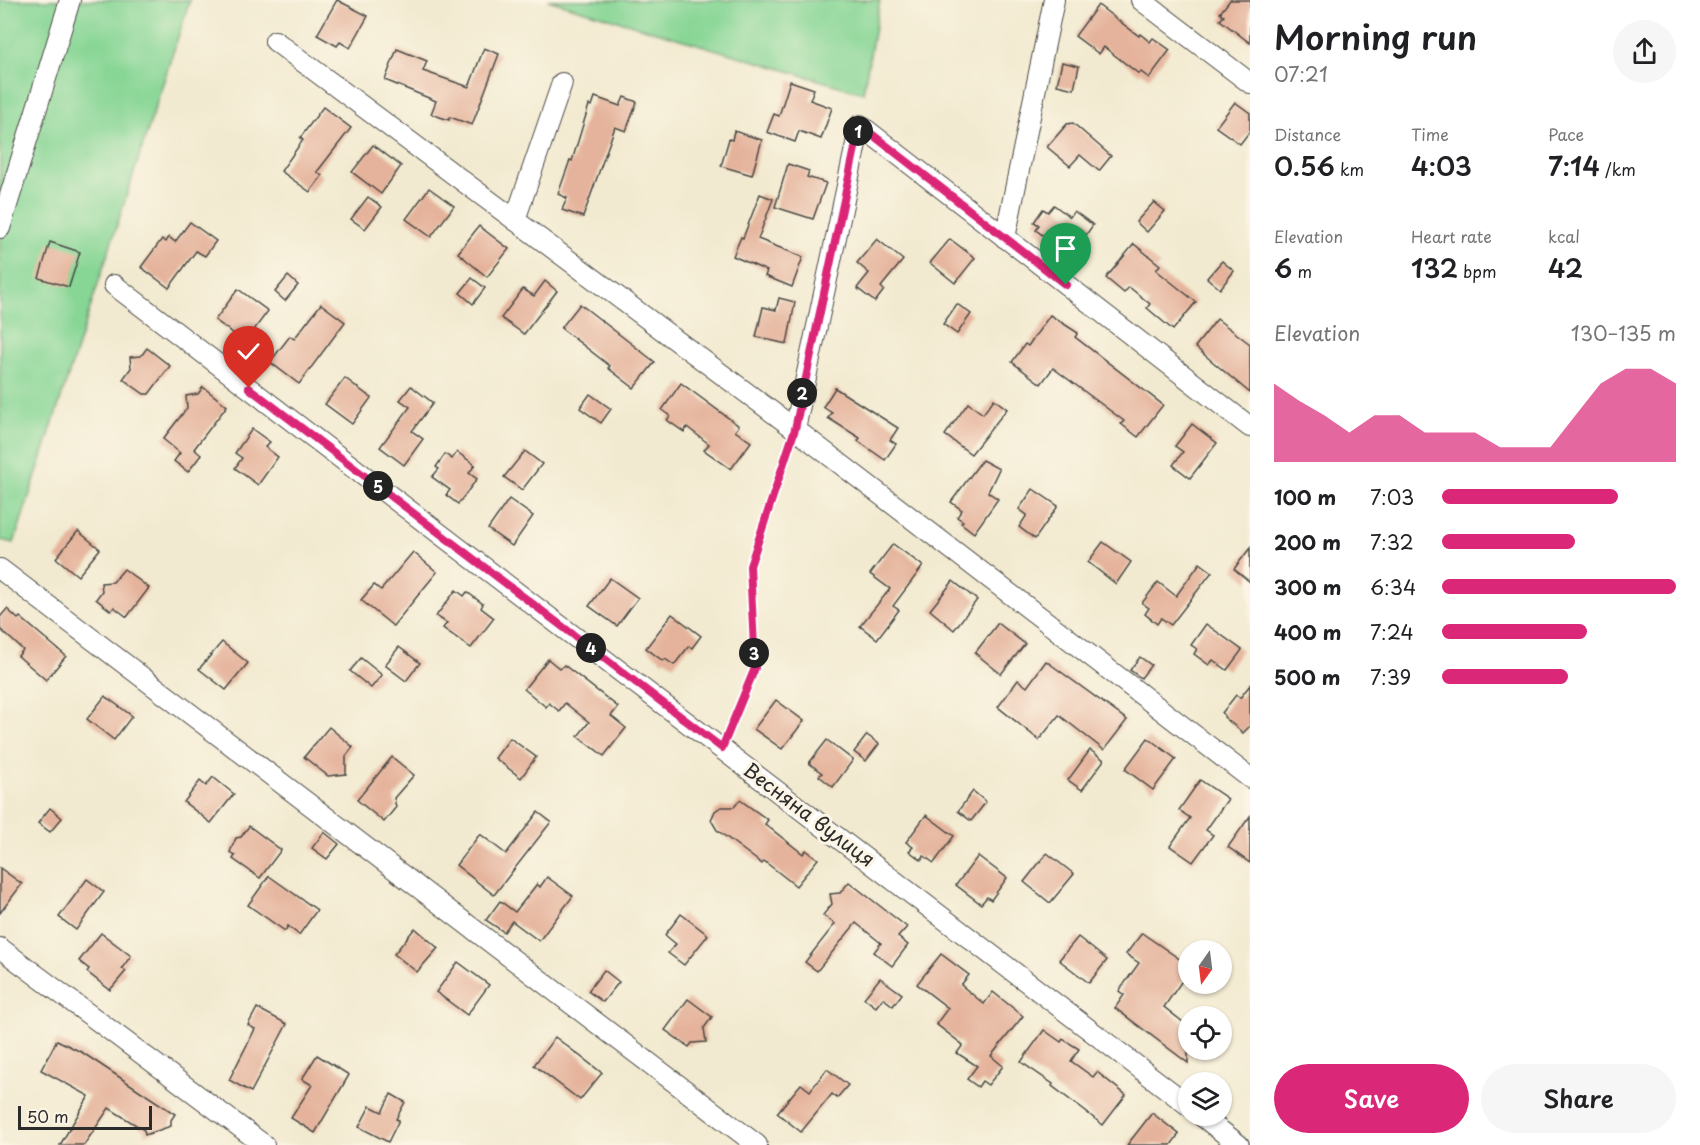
<!DOCTYPE html>
<html lang="en">
<head>
<meta charset="utf-8">
<style>
	body { margin:0; font-family:"Playpen Sans",sans-serif; background:#f6f6f6; color:#202124; height:100vh; display:flex; flex-direction:column; font-size:22px; white-space:nowrap }
	* { box-sizing:border-box; margin:0 }
	p { font-size:20px; color:#757577 }
	.icon { flex:none; width:33px; height:33px; fill:none; stroke:currentColor; stroke-width:2; stroke-linecap:round; stroke-linejoin:round }
	.map { position:relative; flex:1; overflow:hidden }
	.side { display:flex; flex-direction:column; background:#fff; width:450px }
	.side>* { flex:none }
	.needle { width:39px; rotate:194deg }
	.tools { position:absolute; left:1178px; top:940px; display:grid; gap:12px }
	.tools a { display:grid; place-items:center; width:54px; height:54px; border-radius:50%; background:#fff; box-shadow:0 2px 4px #0004; font-size:30px }
	.scale { position:absolute; left:18px; bottom:15px; width:134px; box-sizing:border-box; padding-left:6px; border:3px solid #2b2b2b; border-top:0; font-size:16px; line-height:21px; white-space:nowrap; color:#2b2b2b; -webkit-text-stroke:4px #fcf5e5; paint-order:stroke }
	.pin { position:absolute; display:grid; place-items:center; width:51px; height:51px; color:#fff; margin:-62px -26px; border-radius:50% 50% 50% 0; rotate:-45deg; box-shadow:0 0 6px #0007 }
	.pin .icon { rotate:45deg }
	.km { position:absolute; width:30px; height:30px; margin:-15px; border-radius:50%; background:#222; color:#fff; font-size:16px; line-height:30px; text-align:center }
	.round { display:grid; place-items:center; flex:none; width:63px; height:63px; border-radius:32px; background:#f6f6f6 }
	.headline { display:flex; align-items:center; justify-content:space-between; height:102px; padding:0 24px }
	h1 { font-size:33px; font-weight:600; line-height:45px }
	.stats { display:grid; grid-template-columns:repeat(3,1fr); gap:9px; height:102px; padding:6px 24px }
	.stats div { display:grid; align-content:center }
	.stats b { font-size:26px; font-weight:600 }
	.stats small { font-size:16px; font-weight:400 }
	.stats p { font-size:16px }
	.chart { height:168px; padding:12px 24px }
	.chart p { display:flex; justify-content:space-between }
	.chart svg { width:100%; height:108px; margin-top:6px; fill:#db2777; opacity:.7 }
	.action { display:flex; gap:12px; margin-top:auto; padding:12px 24px }
	.action a { flex:1; height:69px; border-radius:36px; background:#db2777; color:#fff; font-size:24px; font-weight:600; line-height:69px; text-align:center }
	.action a+a { background:#f6f6f6; color:#202124 }
	ul { padding:0 24px; list-style:none; font-size:20px }
	li { display:grid; grid-template-columns:96px 72px 1fr; align-items:center; height:45px }
	li i { height:15px; border-radius:8px; background:#db2777 }
	main { display:flex; flex:1; min-height:0 }
	.map>svg:first-child { display:block }
</style>
</head>
<body>
<main>
<div class="map">
<svg width="1250" height="1145" viewBox="0 0 1250 1145">
	<rect width="100%" height="100%" fill="#fcf5e5"/>
	<filter id="ink" filterUnits="userSpaceOnUse"><feTurbulence type="fractalNoise" baseFrequency=".0167" numOctaves="2"/><feDisplacementMap in="SourceGraphic" scale="12" xChannelSelector="R" yChannelSelector="G"/><feConvolveMatrix kernelMatrix="1 2 1 2 8 2 1 2 1" color-interpolation-filters="sRGB"/></filter>
	<filter id="wash" filterUnits="userSpaceOnUse"><feTurbulence type="fractalNoise" baseFrequency=".008" numOctaves="4" result="noise"/><feDisplacementMap in="SourceGraphic" scale="24" xChannelSelector="R" yChannelSelector="G"/><feGaussianBlur stdDeviation="1.35" result="paint"/><feColorMatrix in="noise" values="0 0 0 0 0 0 0 0 0 0 0 0 0 0 0 0 0 1.4 0 .05"/><feComposite in="paint" operator="in"/></filter>
	<g filter="url(#wash)">
		<rect width="100%" height="100%" fill="#f2ead0"/>
		<!-- green -->
		<g fill="#87d695" stroke="#598060" stroke-width="1.5">
			<path d="M0,0H190L14,543L0,540Z"/>
			<path d="M548,0H880L863,93Z"/>
		</g>
		<g id="blocks">
			<!-- building -->
			<g fill="#e5b39b">
				<path d="M337,0L368,16L350,48L340,42L337,46L317,35Z"/>
				<path d="M1230,0H1250V43L1220,20L1224,16L1220,13Z"/>
				<path d="M1098,5L1139,36L1140,34L1150,42L1153,38L1170,50L1149,78L1141,72L1139,74L1104,47L1099,54L1075,36Z"/>
				<path d="M484,48L499,54L472,125L450,117L449,120L431,114L436,101L385,80L397,49L427,61L423,71L469,87Z"/>
				<path d="M1062,62L1079,66L1074,89L1057,85Z"/>
				<path d="M790,81L814,89L810,100L832,108L821,139L799,131L795,142L767,132L774,114L779,116Z"/>
				<path d="M595,97L620,106L624,97L637,102L626,131L615,127L583,217L562,210L567,198L558,194L570,160L572,161L589,105L592,106Z"/>
				<path d="M1235,102L1250,113V131L1240,144L1216,127Z"/>
				<path d="M323,107L351,128L317,172L322,176L310,192L281,171L303,140L300,138Z"/>
				<path d="M1073,123L1111,156L1099,171L1080,155L1070,166L1047,147L1067,124Z"/>
				<path d="M734,131L762,140L752,175L721,166L729,139L732,140Z"/>
				<path d="M373,145L401,166L381,194L352,172Z"/>
				<path d="M788,164L809,171L807,177L826,183L813,219L775,207Z"/>
				<path d="M429,188L454,206L431,237L406,219Z"/>
				<path d="M760,194L773,199L758,239L803,257L792,287L765,276L767,271L733,256L741,237L743,238Z"/>
				<path d="M368,197L382,207L365,229L351,219Z"/>
				<path d="M1154,202L1165,211L1147,232L1136,222Z"/>
				<path d="M1054,205L1070,217L1074,211L1093,225L1070,258L1049,243L1050,241L1036,230L1039,225L1034,222L1043,209L1048,212Z"/>
				<path d="M190,222L216,241L205,256L196,251L169,288L141,267L162,239L166,242L169,237L175,242Z"/>
				<path d="M479,226L509,249L487,277L458,253Z"/>
				<path d="M877,239L903,260L881,287L884,290L875,302L857,288L869,273L857,263Z"/>
				<path d="M950,239L975,258L955,283L930,263Z"/>
				<path d="M50,242L80,252L69,287L39,278Z"/>
				<path d="M1134,244L1160,265L1156,270L1196,302L1173,330L1147,308L1150,304L1129,287L1124,293L1106,278Z"/>
				<path d="M1222,261L1234,271L1220,289L1207,278Z"/>
				<path d="M288,276L298,285L285,301L275,292Z"/>
				<path d="M472,278L485,288L473,304L460,293Z"/>
				<path d="M545,281L557,291L524,334L501,318L523,289L534,296Z"/>
				<path d="M238,289L268,311L245,342L215,320Z"/>
				<path d="M779,298L795,302L787,344L756,337L763,307L776,310Z"/>
				<path d="M321,304L345,322L299,384L270,362L290,336L294,339Z"/>
				<path d="M580,304L655,362L634,388L608,368L610,366L561,328Z"/>
				<path d="M957,304L971,314L957,334L943,324Z"/>
				<path d="M1050,315L1078,333L1075,337L1163,405L1138,437L1121,424L1124,421L1053,368L1041,384L1012,362L1025,344L1028,346Z"/>
				<path d="M1217,319L1250,344V393L1195,347Z"/>
				<path d="M147,348L170,366L149,394H144L123,379L131,368L130,357L141,356Z"/>
				<path d="M345,378L371,398L352,424L325,404Z"/>
				<path d="M681,383L739,426L735,431L751,442L731,469L704,450L709,444L687,427L684,432L667,420L670,416L662,410Z"/>
				<path d="M411,386L433,403L412,431L423,439L404,465L380,447L410,407L400,400Z"/>
				<path d="M203,387L227,406L194,449L201,455L188,472L174,461L180,453L163,439L187,408L186,396L198,394Z"/>
				<path d="M835,388L898,428L890,440L896,444L885,460L858,441L860,438L828,418L832,413L823,407Z"/>
				<path d="M590,394L611,409L601,423L580,408Z"/>
				<path d="M994,399L1007,409L971,454L945,435L968,403L983,414Z"/>
				<path d="M1192,424L1217,443L1190,478L1173,465L1183,452L1175,446Z"/>
				<path d="M252,429L270,442L265,447L278,457L258,485L235,468L242,458L235,453Z"/>
				<path d="M525,451L542,464L522,490L504,477Z"/>
				<path d="M457,452L475,465L469,473L477,479L458,504L446,495L450,490L432,477L439,469L436,467L445,454L452,459Z"/>
				<path d="M982,460L999,469L988,492L998,499L974,533L961,523L963,521L957,517L962,510L951,502Z"/>
				<path d="M1033,489L1058,506L1035,539L1019,527L1027,515L1019,509Z"/>
				<path d="M509,499L533,516L512,546L488,529Z"/>
				<path d="M78,531L100,549L78,576L56,558Z"/>
				<path d="M1103,542L1131,562L1116,584L1088,562Z"/>
				<path d="M893,544L923,566L893,606L899,610L877,639L860,626L890,589L870,574Z"/>
				<path d="M1250,548V582L1234,569Z"/>
				<path d="M413,552L437,572L393,626L361,600L374,585L381,590Z"/>
				<path d="M1200,563L1212,572L1171,625L1161,618L1157,624L1145,614L1149,608L1142,603L1158,582L1176,596Z"/>
				<path d="M124,569L149,588L127,617L114,607L111,611L96,599L102,591L101,583L113,582Z"/>
				<path d="M610,578L638,598L617,626L589,606Z"/>
				<path d="M953,581L977,600L954,630L930,610Z"/>
				<path d="M456,590L464,596L467,592L483,604L481,608L494,618L471,648L443,628L447,623L436,616Z"/>
				<path d="M7,609L18,619L20,617L66,656L46,680L18,656L23,650L0,629V617Z"/>
				<path d="M672,614L701,636L692,648L689,646L674,665L665,659L663,661L646,648Z"/>
				<path d="M998,623L1025,644L1001,674L975,653Z"/>
				<path d="M1206,624L1242,650L1227,670L1213,660L1209,665L1194,654L1197,649L1191,645Z"/>
				<path d="M222,642L248,663L226,690L199,669Z"/>
				<path d="M399,647L420,663L406,681L385,665Z"/>
				<path d="M1140,657L1151,665L1141,678L1130,670Z"/>
				<path d="M361,658L382,675L371,688L350,671Z"/>
				<path d="M548,659L560,669L564,665L618,707L611,716L626,728L604,756L578,736L589,722L565,703L559,711L549,703L546,707L524,689Z"/>
				<path d="M1046,661L1127,720L1104,750L1059,715L1039,740L998,707L1018,680L1027,687Z"/>
				<path d="M1250,685V726L1243,733L1224,717L1225,716L1222,713L1236,695L1240,698Z"/>
				<path d="M105,696L132,716L114,740L87,719Z"/>
				<path d="M776,700L804,721L782,749L754,729Z"/>
				<path d="M329,727L353,747L346,756V774L328,776L304,757Z"/>
				<path d="M867,735L879,744L866,761L854,752Z"/>
				<path d="M510,738L536,757L521,778L495,758Z"/>
				<path d="M1148,738L1176,759L1153,790L1125,769Z"/>
				<path d="M827,740L853,760L833,787L819,776L822,773L809,763Z"/>
				<path d="M1090,750L1104,760L1082,790L1068,780Z"/>
				<path d="M392,757L414,775L394,798L396,807L384,822L357,800Z"/>
				<path d="M213,777L234,794L211,823L184,802L200,781L206,786Z"/>
				<path d="M1200,780L1228,799L1206,830L1213,835L1193,862L1170,846L1190,818L1179,810Z"/>
				<path d="M973,791L986,802L971,821L958,811Z"/>
				<path d="M740,800L768,820L765,824L803,854L806,850L818,859L796,886L764,861L762,864L717,830L711,820L715,811L721,807H734Z"/>
				<path d="M50,808L62,818L50,832L38,823Z"/>
				<path d="M538,812L551,822L494,895L456,865L480,834L506,854Z"/>
				<path d="M926,815L954,836L934,863L924,856L921,860L909,851L913,847L906,842Z"/>
				<path d="M1250,816V863L1228,847Z"/>
				<path d="M249,826L281,850L260,878L233,859L235,856L230,852L236,838L241,837Z"/>
				<path d="M324,832L339,844L327,859L312,848Z"/>
				<path d="M1047,853L1074,874L1050,903L1024,882Z"/>
				<path d="M978,856L1007,878L991,900L987,897L981,904L956,885Z"/>
				<path d="M0,868L22,884L0,913Z"/>
				<path d="M269,876L317,910L299,935L288,926L285,931L248,905Z"/>
				<path d="M547,877L573,896L539,941L512,921L504,932L486,920L500,901L515,912L537,884L540,887Z"/>
				<path d="M87,879L104,892L76,930L59,917Z"/>
				<path d="M849,882L907,927L898,937L908,945L892,966L874,952L881,943L856,923L817,971L805,962L835,924L823,915L832,904L830,894L840,893Z"/>
				<path d="M681,914L708,935L684,965L668,953L676,944L665,935Z"/>
				<path d="M415,928L438,948L417,972L394,954Z"/>
				<path d="M101,933L131,956L122,968L126,971L110,990L87,972L89,969L79,961Z"/>
				<path d="M1142,933L1188,965V972L1164,1007L1188,1026V1063L1115,1008L1124,995L1119,991L1139,963L1126,954Z"/>
				<path d="M1078,937L1107,960L1089,983L1059,960Z"/>
				<path d="M941,954L969,975L961,985L984,1004L993,992L1023,1016L991,1056L1003,1066L988,1085L982,1081L978,1087L967,1079L977,1066L957,1053L963,1045L936,1024L948,1008L917,984Z"/>
				<path d="M458,962L489,985L467,1015L436,992Z"/>
				<path d="M604,970L619,982L603,1002L588,991Z"/>
				<path d="M880,978L902,994L893,1006L883,998L876,1007L864,998Z"/>
				<path d="M688,999L712,1017L704,1028L706,1042L692,1043L689,1047L665,1030Z"/>
				<path d="M257,1008L287,1024L251,1092L229,1080L255,1029L248,1025Z"/>
				<path d="M1044,1030L1061,1042L1063,1039L1079,1049L1071,1061L1093,1077L1097,1072L1126,1095L1103,1125L1052,1086L1053,1084L1021,1062Z"/>
				<path d="M555,1037L602,1073L580,1100L534,1065Z"/>
				<path d="M57,1040L83,1053L175,1114L171,1120V1126L145,1135L144,1130L109,1108L84,1145H60L89,1096L41,1070Z"/>
				<path d="M317,1055L349,1075L315,1133L291,1118L312,1085L302,1079Z"/>
				<path d="M827,1069L848,1085L837,1098L832,1094L801,1132L777,1113L801,1084L810,1091Z"/>
				<path d="M391,1094L405,1102L396,1119L399,1120L388,1142L359,1127L370,1106L382,1112Z"/>
				<path d="M1152,1113L1179,1134L1171,1145H1127Z"/>
			</g>
		</g>
	</g>
	<g filter="url(#ink)">
		<use href="#blocks" fill-opacity="0" stroke="#494844" stroke-width="1.5"/>
		<g fill="none" stroke-linecap="round" stroke-linejoin="round">
			<defs>
				<g id="minor">
					<path d="M1141,0L1250,83"/>
					<path d="M275,41L795,429L1250,778"/>
					<path d="M515,220L562,83"/>
					<path d="M0,228L70,0"/>
					<path d="M1005,238L1054,0"/>
					<path d="M114,285L1188,1105"/>
					<path d="M795,429L860,125L1250,427"/>
					<path d="M0,569L757,1145"/>
					<path d="M0,948L264,1145"/>
					<path d="M1202,1116L1239,1145"/>
				</g>
			</defs>
			<!-- minor casing -->
			<use href="#minor" stroke="#494844" stroke-width="22"/>
			<!-- path -->
			<path stroke="#494844" stroke-width="3" stroke-dasharray="4.5 4.5" stroke-linecap="butt" d="M728,733L755,668L749,566L788,448"/>
			<!-- minor -->
			<use href="#minor" stroke="#fff" stroke-width="20"/>
		</g>
	</g>
	<g fill="none" stroke-linecap="round" stroke-linejoin="round" filter="url(#ink)">
		<defs>
			<path id="route" d="M249,388L722,748L755,668L750,566L795,429L860,125L1066,285"/>
		</defs>
		<!-- route casing -->
		<use href="#route" stroke="#fff" stroke-width="12"/>
		<!-- route -->
		<use href="#route" stroke="#db2777" stroke-width="8"/>
	</g>
	<g text-anchor="middle" stroke-width="6" stroke-linejoin="round" paint-order="stroke">
		<!-- street labels -->
		<g font-size="20" fill="#2b2b2b" stroke="#fcf5e5">
			<text transform="translate(809 815) rotate(37)" y="7">Весняна вулиця</text>
		</g>
	</g>
</svg>
<div class="tools">
<a><svg class="needle" viewBox="-14 -14 28 28"><path d="M0-13l5 13h-10z" fill="#e53935"/><path d="M0 13l5-13h-10z" fill="#757577"/></svg></a>
<a><svg class="icon" aria-label="locate" viewBox="0 0 24 24"><circle cx="12" cy="12" r="6"/><path d="M12 2v4M12 18v4M2 12h4M18 12h4"/></svg></a>
<a><svg class="icon" aria-label="layers" viewBox="0 0 24 24"><path d="M12 4l9 5-9 5-9-5zM3 14l9 5 9-5"/></svg></a>
</div>
<div class="scale">50 m</div>
<div class="pin" style="left:1066px;top:285px;background:#1e9e55"><svg class="icon" aria-label="arrive" viewBox="0 0 24 24"><path d="M6 21V4h12l-3 4 3 4H6"/></svg></div>
<div class="pin" style="left:249px;top:388px;background:#d93025"><svg class="icon" aria-label="check" viewBox="0 0 24 24"><path d="M5 12l5 5 9-10"/></svg></div>
<b class="km" style="left:858px;top:131px">1</b>
<b class="km" style="left:802px;top:393px">2</b>
<b class="km" style="left:754px;top:653px">3</b>
<b class="km" style="left:591px;top:648px">4</b>
<b class="km" style="left:378px;top:486px">5</b>
</div>
<section class="side">
<div class="headline"><div><h1>Morning run</h1><p>07:21</p></div><a class="round"><svg class="icon" aria-label="share" viewBox="0 0 24 24"><path d="M12 15V3M7 8l5-5 5 5M5 13v7h14v-7"/></svg></a></div>
<div class="stats">
<div><p>Distance</p><b>0.56<small> km</small></b></div>
<div><p>Time</p><b>4:03</b></div>
<div><p>Pace</p><b>7:14<small> /km</small></b></div>
</div>
<div class="stats">
<div><p>Elevation</p><b>6<small> m</small></b></div>
<div><p>Heart rate</p><b>132<small> bpm</small></b></div>
<div><p>kcal</p><b>42</b></div>
</div>
<div class="chart"><p><span>Elevation</span>130–135 m</p>
<svg viewBox="0 0 160 44" preserveAspectRatio="none"><path d="M0 44V12L10 19L20 25L30 32L40 25L50 25L60 32L70 32L80 32L90 38L100 38L110 38L120 25L130 12L140 6L150 6L160 12V44z"/></svg>
</div>
<ul>
<li><b>100 m</b>7:03<i style="width:75%"></i></li>
<li><b>200 m</b>7:32<i style="width:57%"></i></li>
<li><b>300 m</b>6:34<i style="width:100%"></i></li>
<li><b>400 m</b>7:24<i style="width:62%"></i></li>
<li><b>500 m</b>7:39<i style="width:54%"></i></li>
</ul>
<div class="action"><a>Save</a><a>Share</a></div>
</section>
</main>
</body>
</html>
